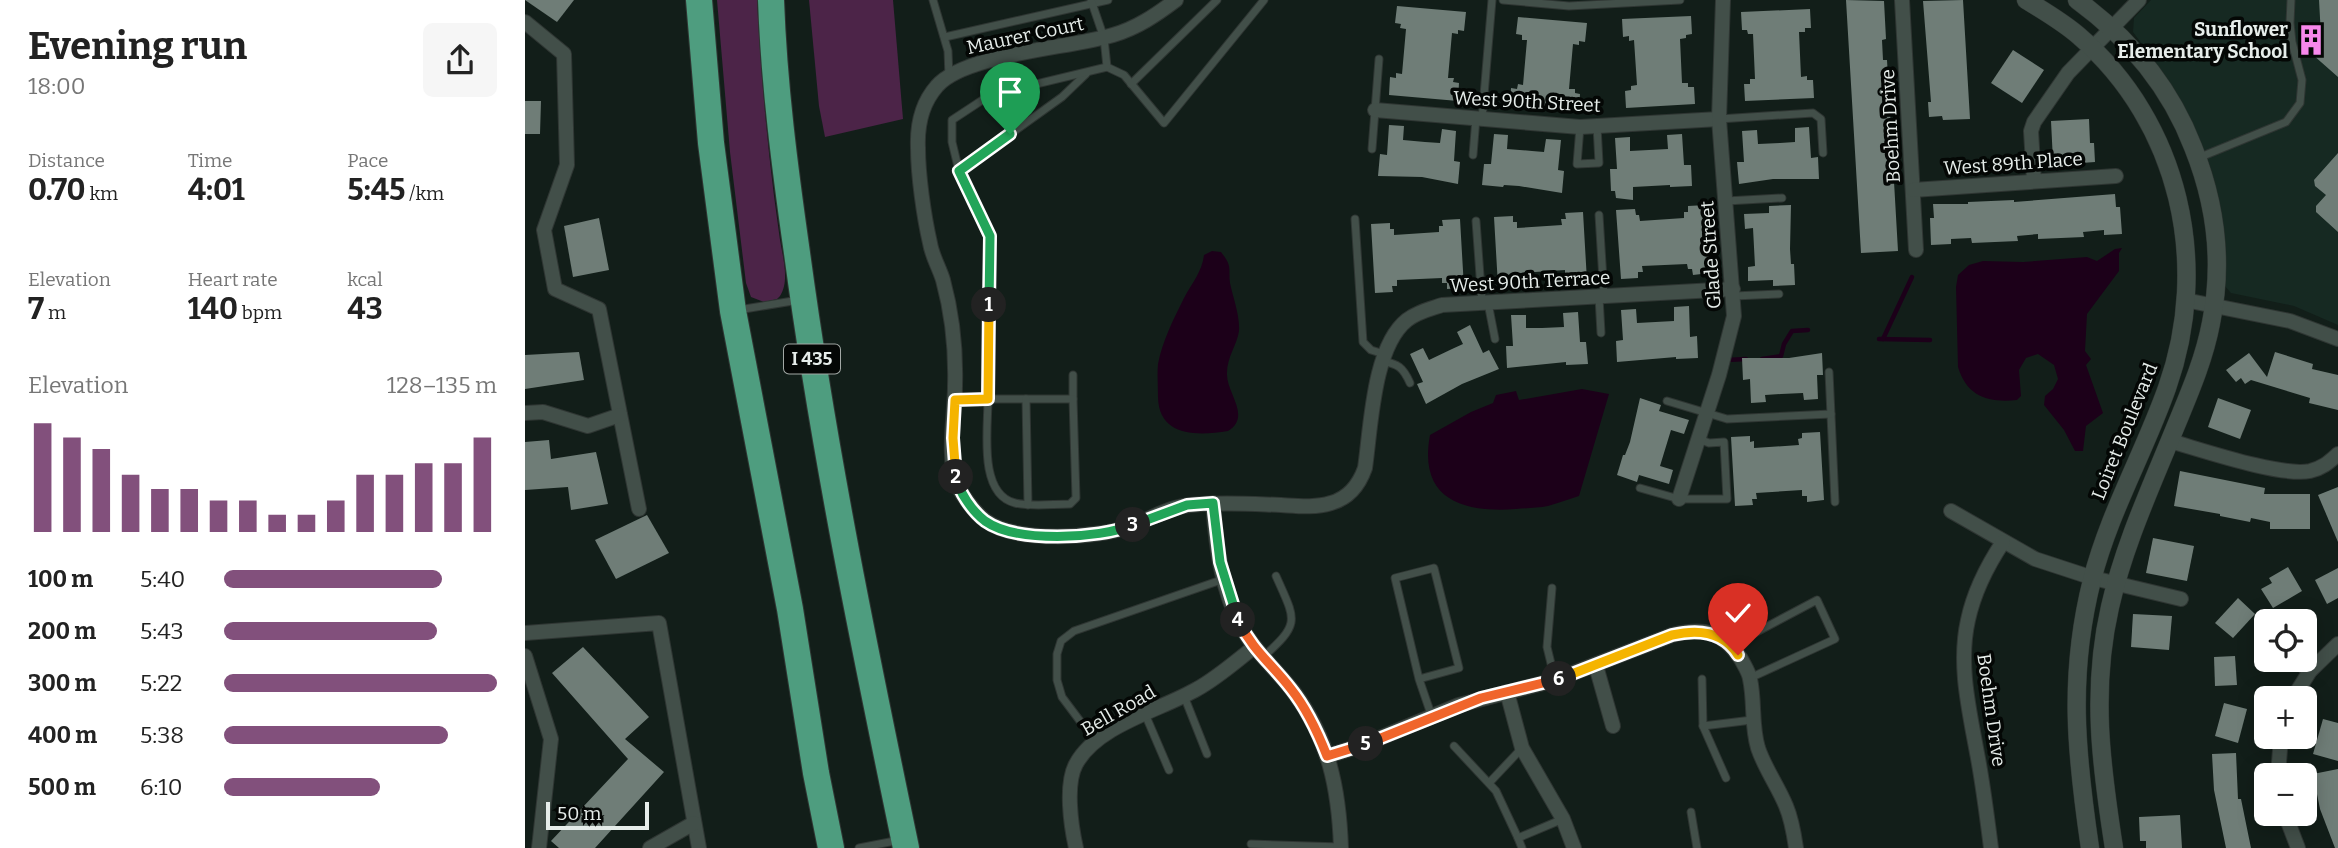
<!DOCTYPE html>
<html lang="en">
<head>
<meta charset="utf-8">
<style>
	body { margin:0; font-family:Bitter,serif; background:#f6f6f6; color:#222; height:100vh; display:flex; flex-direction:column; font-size:26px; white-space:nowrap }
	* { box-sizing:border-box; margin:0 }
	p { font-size:23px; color:#767676 }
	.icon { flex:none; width:38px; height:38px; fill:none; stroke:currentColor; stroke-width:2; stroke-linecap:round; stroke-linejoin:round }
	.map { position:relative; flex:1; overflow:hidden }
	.sheet { display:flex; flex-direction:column; background:#fff; width:525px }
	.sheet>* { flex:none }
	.fabs { position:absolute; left:1729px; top:609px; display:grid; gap:14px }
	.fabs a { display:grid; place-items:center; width:63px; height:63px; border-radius:10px; background:#fff; box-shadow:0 4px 18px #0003; font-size:35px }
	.scale { position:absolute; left:21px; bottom:18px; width:103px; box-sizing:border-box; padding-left:7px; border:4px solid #e6edea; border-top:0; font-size:19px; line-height:24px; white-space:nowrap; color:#e6edea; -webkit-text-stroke:5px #040705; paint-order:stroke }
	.pin { position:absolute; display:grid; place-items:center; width:60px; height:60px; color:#fff; margin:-72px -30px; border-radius:50% 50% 50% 0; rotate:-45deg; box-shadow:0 0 7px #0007 }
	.pin .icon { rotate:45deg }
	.km { position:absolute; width:35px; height:35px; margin:-18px; border-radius:50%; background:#222; color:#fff; font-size:19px; line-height:35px; text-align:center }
	.round { display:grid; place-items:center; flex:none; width:74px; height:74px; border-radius:10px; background:#f6f6f6 }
	.overview { display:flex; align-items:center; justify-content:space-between; height:119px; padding:0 28px }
	h1 { font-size:38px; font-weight:700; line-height:52px }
	.stats { display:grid; grid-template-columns:repeat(3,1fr); gap:10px; height:119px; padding:7px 28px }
	.stats div { display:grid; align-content:center }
	.stats b { font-size:30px; font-weight:700 }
	.stats small { font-size:19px; font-weight:400 }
	.stats p { font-size:19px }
	.chart { height:196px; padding:14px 28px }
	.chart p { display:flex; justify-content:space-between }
	.chart svg { width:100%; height:126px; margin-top:7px; stroke:#82507c; stroke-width:6 }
	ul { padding:0 28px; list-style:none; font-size:23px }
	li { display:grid; grid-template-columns:112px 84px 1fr; align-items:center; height:52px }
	li i { height:18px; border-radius:9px; background:#82507c }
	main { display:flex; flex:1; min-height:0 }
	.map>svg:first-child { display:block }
</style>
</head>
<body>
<main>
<section class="sheet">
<div class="overview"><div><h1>Evening run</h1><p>18:00</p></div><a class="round"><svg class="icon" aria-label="share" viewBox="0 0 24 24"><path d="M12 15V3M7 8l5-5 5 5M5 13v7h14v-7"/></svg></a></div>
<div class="stats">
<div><p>Distance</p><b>0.70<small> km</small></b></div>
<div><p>Time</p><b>4:01</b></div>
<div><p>Pace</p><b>5:45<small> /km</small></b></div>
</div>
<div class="stats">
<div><p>Elevation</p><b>7<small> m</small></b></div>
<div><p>Heart rate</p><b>140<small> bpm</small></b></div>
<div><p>kcal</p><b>43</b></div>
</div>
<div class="chart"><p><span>Elevation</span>128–135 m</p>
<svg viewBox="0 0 160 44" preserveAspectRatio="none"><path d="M5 44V6M15 44V11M25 44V15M35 44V24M45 44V29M55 44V29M65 44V33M75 44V33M85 44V38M95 44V38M105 44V33M115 44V24M125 44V24M135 44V20M145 44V20M155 44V11"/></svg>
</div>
<ul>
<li><b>100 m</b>5:40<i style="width:80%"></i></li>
<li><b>200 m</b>5:43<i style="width:78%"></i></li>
<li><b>300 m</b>5:22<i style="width:100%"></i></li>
<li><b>400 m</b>5:38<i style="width:82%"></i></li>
<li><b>500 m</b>6:10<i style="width:57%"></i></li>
</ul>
</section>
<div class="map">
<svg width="1813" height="848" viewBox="0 0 1813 848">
	<rect width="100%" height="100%" fill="#121e19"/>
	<!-- built -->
	<path fill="#162922" d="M1626,0H1813V325L1769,306L1706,293L1699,285L1658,105L1636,70L1608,32L1609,18Z"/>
	<!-- green -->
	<g fill="#4c2448">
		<path d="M192,0H232C236,78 243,156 254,233C256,252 266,279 255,296L252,299L239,302L226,297L221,283L205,152Z"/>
		<path d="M284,0H368L378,119L300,137L294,106Z"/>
	</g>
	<!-- water -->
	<g fill="#1c0019">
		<path d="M1597,248L1594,253V271L1562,314L1560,351L1566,359L1561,365L1578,413L1561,426L1558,451H1550L1539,430L1519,405L1520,396L1528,389L1533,379L1529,365L1513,354L1501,358L1494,370L1496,396L1492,400C1464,403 1442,397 1433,367L1431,287L1433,275L1444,265L1458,261L1498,262L1562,257L1572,261L1590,249Z"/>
		<path d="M687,251L696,252C699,256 703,261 704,266C705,271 704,277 705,283C708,298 715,315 714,331C712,345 702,357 702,373C701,393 727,416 703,431C672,436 634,437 633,397C633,386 632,375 633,364C637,342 649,318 659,298C667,283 677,272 679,255Z"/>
		<path d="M1057,389L1084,394L1054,496C1044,499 1034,503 1023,506C1013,508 1002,508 991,509C937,513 893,499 905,435L946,412L968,403L971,395L991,391L994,400Z"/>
	</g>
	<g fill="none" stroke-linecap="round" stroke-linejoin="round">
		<!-- stream -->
		<g stroke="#1c0019" stroke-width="4.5">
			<path d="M1354,339L1405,340"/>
			<path d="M1358,339L1387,277"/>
			<path d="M1237,359L1256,356L1259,344L1267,331L1283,330"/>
			<path d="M1202,360L1221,359"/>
		</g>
	</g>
	<!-- building -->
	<g fill="#6f7d77">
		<path d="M0,0H49L32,22Z"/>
		<path d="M1321,0L1359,1L1361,39L1357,40L1358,60H1362L1373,251L1336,253Z"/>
		<path d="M1438,0L1445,119L1418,120L1417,116L1404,117L1403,102H1406L1398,1Z"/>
		<path d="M1794,0H1813V77L1779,47V37L1796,36Z"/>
		<path d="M872,6L941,12L939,31L933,30V34L927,33L923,78H929L928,82L934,83L933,101L864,95L865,77L871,78V73L877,74L881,29L875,28L876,24L870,23Z"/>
		<path d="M1285,9L1286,28H1280V32H1274L1276,77L1282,76V80H1288L1289,98L1220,101L1219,84H1225V79H1230L1228,34H1223L1222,30H1217L1216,12Z"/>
		<path d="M1166,16L1167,34L1161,35V38L1155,39L1157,83H1163V87H1169L1170,104L1101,108L1100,91L1106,90V86L1112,85L1109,40L1104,41V36L1098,37L1097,19Z"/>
		<path d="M993,17L1062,23L1060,42L1054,41V45L1048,44L1044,89H1050V93L1055,94L1054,111L985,105L986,88L992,89L993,84L998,85L1002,40H997V35L991,34Z"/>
		<path d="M1488,50L1519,70L1497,103L1466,83Z"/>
		<path d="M0,101H16L15,134H0Z"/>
		<path d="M1564,119L1565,143H1569L1570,162L1543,164L1542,161H1528L1526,121Z"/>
		<path d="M864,125L879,126L878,140L900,142L915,143L917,129L931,131L929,161L935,162L933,184L897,177L853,176L855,154L862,155Z"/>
		<path d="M1284,127L1286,158L1293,157L1294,179H1248L1214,184L1212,162H1219L1217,131L1232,130L1233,144L1255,143L1270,142V128Z"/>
		<path d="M969,134L983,135L982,149L1007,151L1019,152L1021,139L1036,140L1033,170L1039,171L1037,193L994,186L979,185L978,187L957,185L959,164H966Z"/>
		<path d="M1157,134L1159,165H1166L1167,186L1145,187V185L1108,187V200L1091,198L1090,191H1086L1085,169H1092L1090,138L1105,137V151L1143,149L1142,135Z"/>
		<path d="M1813,153V232L1791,212V206L1801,195L1790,186L1789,180Z"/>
		<path d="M1590,194L1591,207H1595L1597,234L1579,235V230L1558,232L1559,237L1513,239V234L1492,236L1493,241L1447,243L1446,238L1426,239V244L1406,245L1405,218H1409L1408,204H1443V202L1489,200V202Z"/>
		<path d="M1181,205L1185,273L1168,275L1167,269H1163L1162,264L1117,266L1118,272H1113V278L1096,279L1091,210L1110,209L1111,215H1114L1115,221L1159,218V212H1163V206Z"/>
		<path d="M1266,205L1265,249L1266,264H1269L1270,285L1248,286V280L1223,281V267L1230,266L1228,228L1220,229L1219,214L1244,213V206Z"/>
		<path d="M1058,212L1062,281L1045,282V276H1040V270L995,273V279H990L991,285L973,286L969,217L988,216V222H992V228L1037,225L1036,219H1041L1040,213Z"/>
		<path d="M74,218L84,270L48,277L39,226Z"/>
		<path d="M935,219L939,288L922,289V283H917V278L872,280V286H867L868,292L850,293L846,224L865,223V229H869V235L914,232V226H918L917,220Z"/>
		<path d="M1164,306L1165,337L1172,336L1173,358L1151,359V357L1092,362L1091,341L1098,340L1096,310L1111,309L1112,323L1149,321V307Z"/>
		<path d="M1053,312L1055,342H1061L1063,364L1041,365V362L982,368L981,346H988L986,315H1001V328H1017L1039,327L1038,313Z"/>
		<path d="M945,325L958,353L964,350L974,369L937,384L901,404L892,384L898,382L885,354L898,348L904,360L927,349L938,344L932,332Z"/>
		<path d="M54,352L59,380L0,389V355Z"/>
		<path d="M1750,352L1788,364L1787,369L1813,375V410L1784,403L1785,398L1726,380L1720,384L1716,378L1711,382L1701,370L1724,353L1742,377Z"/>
		<path d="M1297,353L1298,375H1292L1293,399L1279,400L1278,393L1256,394L1240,395L1241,402L1226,403L1225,379L1218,380L1217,358H1264Z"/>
		<path d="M1115,398L1136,405L1134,411L1164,420L1159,434L1146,430L1135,466L1148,470L1144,484L1114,475L1112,482L1092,475L1098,455H1100L1105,442Z"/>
		<path d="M1693,398L1726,410L1715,439L1683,427Z"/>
		<path d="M1295,432L1299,500L1282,502V496H1277V490L1231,493L1232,499H1227L1228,505L1210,506L1206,437L1225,436V442L1229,441V448L1274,445L1273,439L1277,438V433Z"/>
		<path d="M24,440L26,459L71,452L83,504L46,510L43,487L0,490V442Z"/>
		<path d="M1655,471L1740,488L1739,494H1785V529H1745V522L1726,518L1725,522L1695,516V514L1649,506Z"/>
		<path d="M1813,487V542L1793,495Z"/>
		<path d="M122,515L144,553L91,579L70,540Z"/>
		<path d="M1628,538L1669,546L1662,581L1621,573Z"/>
		<path d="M1763,567L1777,591L1748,608L1736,589L1747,583L1744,578Z"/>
		<path d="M1813,568V598L1802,604L1790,580Z"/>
		<path d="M1713,598L1730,614L1708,638L1690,623Z"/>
		<path d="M1608,614L1647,616L1644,650L1606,647Z"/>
		<path d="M58,647L124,717L100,739L139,772L70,848H34L26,841L103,759L27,673Z"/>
		<path d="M1710,656L1712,685L1690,686L1689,657Z"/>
		<path d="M1699,703L1722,709L1713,743L1690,736Z"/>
		<path d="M1798,719L1813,723V761L1788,754Z"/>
		<path d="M1711,753L1713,799H1716L1726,848H1701L1689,790L1687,754Z"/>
		<path d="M1813,769V848H1810L1795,809L1788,774Z"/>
		<path d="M1655,815L1657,848H1621V841H1615L1614,817Z"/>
	</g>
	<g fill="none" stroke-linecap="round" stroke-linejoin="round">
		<defs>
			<g id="service">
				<path d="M408,0L423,51L424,77"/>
				<path d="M978,0L1044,6L1155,0"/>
				<path d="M420,37L583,0"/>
				<path d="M582,67L599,75L639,123L739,0"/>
				<path d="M606,84L692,0"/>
				<path d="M957,119L967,0"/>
				<path d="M1194,119L1288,113L1296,119L1298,153"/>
				<path d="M1055,127L1052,164L1074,163L1072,126"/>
				<path d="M847,149L854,59"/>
				<path d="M948,155L951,118"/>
				<path d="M1673,158L1761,122L1775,103L1777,80L1767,42L1765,23L1766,0"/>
				<path d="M434,171L537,97L561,74"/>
				<path d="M1201,201L1257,198"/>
				<path d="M1074,215L1079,296"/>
				<path d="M830,219L838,342L846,350L859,354"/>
				<path d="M951,221L957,303"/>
				<path d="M1209,296L1254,294"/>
				<path d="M1074,297L1076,333"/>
				<path d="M963,303L970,339"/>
				<path d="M213,310L274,300"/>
				<path d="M857,361C873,364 878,367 885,383"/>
				<path d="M1304,372L1310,502"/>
				<path d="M548,375V399"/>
				<path d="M463,399H548L551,498L545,504C527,504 507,507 490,503C453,494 463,429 463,399Z"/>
				<path d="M501,399L503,505"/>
				<path d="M430,400L463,399L465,236L434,171L427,142V120L465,95L582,67L579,38L566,0"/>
				<path d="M1142,401L1202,419L1306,414"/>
				<path d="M1115,488L1154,499H1202L1199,442L1184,443L1174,439"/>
				<path d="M1027,588L1022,647L1030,680"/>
				<path d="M1207,645L1292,600L1310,639L1225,678"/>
				<path d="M738,657C776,623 771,621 751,576"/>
				<path d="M894,679L934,668L909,568L870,578L894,679L907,717"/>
				<path d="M1177,679L1178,726"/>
				<path d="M659,696L682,754"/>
				<path d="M620,714L644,770"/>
				<path d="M570,741L537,697L532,680V654L536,641L549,631L699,579"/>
				<path d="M929,746L971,791L993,838"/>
				<path d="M1201,778L1178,726L1227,720"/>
				<path d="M964,783L997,748"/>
				<path d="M1166,812L1172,848"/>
				<path d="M726,844L816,847"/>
				<path d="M334,848L375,840"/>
				<path d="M997,848L993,838L1038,819"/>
			</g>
			<g id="minor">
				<path d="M651,0C631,15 612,28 588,35C546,48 439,54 412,86C397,103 392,125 393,148C393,175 399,217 405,243C407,256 414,267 418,280C427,313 431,352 430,386C430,417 421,456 433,486C438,497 451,514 461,521C492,543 569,538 603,527C624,520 645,506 666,505C696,502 726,504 756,505C773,506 790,508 806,503C824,498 834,485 840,468C846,427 848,347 882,320C892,312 905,309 917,305L1208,289"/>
				<path d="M1377,0L1391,250"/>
				<path d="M0,22L39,54L42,165L19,230L30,289L74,309L114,509"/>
				<path d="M850,110L1055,127L1194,119"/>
				<path d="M1509,181L1506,131L1509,122L1543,73L1614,0"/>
				<path d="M1388,190L1591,176"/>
				<path d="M1660,300L1765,321L1813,339"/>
				<path d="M0,413L18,412L63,426L95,415"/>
				<path d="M1645,441C1677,450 1756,477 1785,471C1798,468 1804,462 1813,454"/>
				<path d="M1154,499L1194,375L1209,316L1194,119L1198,0"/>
				<path d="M688,503C691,545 696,590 717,628C731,653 751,669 768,691C804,739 814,789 816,848"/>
				<path d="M1426,511L1510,559L1568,578L1656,599"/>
				<path d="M0,633L134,623L174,848"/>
				<path d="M0,656L26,739L14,848"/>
				<path d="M1771,660L1785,671"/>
				<path d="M1071,666L1088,726"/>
				<path d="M982,692L997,748L1038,819L1049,848"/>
				<path d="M1768,698L1785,671L1813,644"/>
				<path d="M802,756L838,745L934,705L1030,680L1147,635C1179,627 1197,631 1216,659C1219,665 1224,672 1225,679C1230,702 1226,725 1233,748C1240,769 1253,786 1261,806C1267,820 1269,834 1271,848"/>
				<path d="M1753,775L1756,737"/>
				<path d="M1760,814L1773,848"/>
				<path d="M125,848L169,823"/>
				<path d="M551,848C546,826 540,784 551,764C572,725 636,710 672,689C692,678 710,662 728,648"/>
				<path d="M1466,848C1462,816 1458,784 1452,753C1444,709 1433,664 1443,620C1449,592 1462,566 1478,542"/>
			</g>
			<g id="tertiary">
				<path d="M1501,0C1519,11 1538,22 1554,36C1655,123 1686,264 1642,388C1619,453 1584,513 1567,580C1543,675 1551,753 1565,848"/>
				<path d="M1552,0C1604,38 1645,87 1668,147C1691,204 1698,264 1686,323C1679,360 1664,394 1650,428C1626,487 1599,545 1585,607C1566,690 1576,765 1589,848"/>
			</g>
			<g id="motorway">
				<path d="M174,0L186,143L208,311L265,609L291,773L306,848"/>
				<path d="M246,0C249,85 260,169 272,253C299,453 340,651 381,848"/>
			</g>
		</defs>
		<!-- service casing -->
		<use href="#service" stroke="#2f3633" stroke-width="9"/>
		<!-- minor casing -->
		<use href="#minor" stroke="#2f3633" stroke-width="16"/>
		<!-- tertiary casing -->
		<use href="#tertiary" stroke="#2f3633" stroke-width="19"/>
		<!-- motorway casing -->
		<use href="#motorway" stroke="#2f3633" stroke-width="28"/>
		<!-- service -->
		<use href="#service" stroke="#424f49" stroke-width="7"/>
		<!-- minor -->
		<use href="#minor" stroke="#424f49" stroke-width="14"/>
		<!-- tertiary -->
		<use href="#tertiary" stroke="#424f49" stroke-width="18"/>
		<!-- motorway -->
		<use href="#motorway" stroke="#4e9d7f" stroke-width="26"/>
	</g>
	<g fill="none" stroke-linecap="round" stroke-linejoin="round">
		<defs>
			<path id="split-1" d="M464,305L465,236L434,171L485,134"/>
			<path id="split-2" d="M431,477L428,438L430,400L463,399L464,305"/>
			<path id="split-3" d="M431,477C434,492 447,511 460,521C491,543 573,539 608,525"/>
			<path id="split-4" d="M608,525L662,505L688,503L695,562L713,620"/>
			<path id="split-5" d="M713,620C728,651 746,663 766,689C782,709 793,733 802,756L841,744"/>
			<path id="split-6" d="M841,744L956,698L1034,679"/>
			<path id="split-7" d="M1034,679L1147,635C1173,629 1198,631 1213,655"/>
		</defs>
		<!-- split-1 casing -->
		<use href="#split-1" stroke="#fff" stroke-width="14"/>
		<!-- split-2 casing -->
		<use href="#split-2" stroke="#fff" stroke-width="14"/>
		<!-- split-3 casing -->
		<use href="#split-3" stroke="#fff" stroke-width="14"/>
		<!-- split-4 casing -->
		<use href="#split-4" stroke="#fff" stroke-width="14"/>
		<!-- split-5 casing -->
		<use href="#split-5" stroke="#fff" stroke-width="14"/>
		<!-- split-6 casing -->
		<use href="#split-6" stroke="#fff" stroke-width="14"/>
		<!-- split-7 casing -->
		<use href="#split-7" stroke="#fff" stroke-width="14"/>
		<!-- split-1 -->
		<use href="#split-1" stroke="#22a559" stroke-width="9"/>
		<!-- split-2 -->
		<use href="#split-2" stroke="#f5b400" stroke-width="9"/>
		<!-- split-3 -->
		<use href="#split-3" stroke="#22a559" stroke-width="9"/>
		<!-- split-4 -->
		<use href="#split-4" stroke="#22a559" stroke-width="9"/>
		<!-- split-5 -->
		<use href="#split-5" stroke="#f0652b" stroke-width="9"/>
		<!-- split-6 -->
		<use href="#split-6" stroke="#f0652b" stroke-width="9"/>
		<!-- split-7 -->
		<use href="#split-7" stroke="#f5b400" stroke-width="9"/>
	</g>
	<!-- icons -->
	<defs>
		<symbol id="building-bare" viewBox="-9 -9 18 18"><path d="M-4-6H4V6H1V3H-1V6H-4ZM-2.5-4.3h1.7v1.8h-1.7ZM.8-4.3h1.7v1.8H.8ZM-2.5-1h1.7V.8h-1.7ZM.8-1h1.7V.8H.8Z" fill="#f788eb" stroke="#040705" stroke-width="2.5" paint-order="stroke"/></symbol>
	</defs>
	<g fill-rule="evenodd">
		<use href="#building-bare" x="1764" y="18" width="44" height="44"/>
	</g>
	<g text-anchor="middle" stroke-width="7" stroke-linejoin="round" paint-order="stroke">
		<!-- shield labels -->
		<rect fill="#040705" stroke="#a2a8a5" stroke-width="2" x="259" y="344.5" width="56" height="29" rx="5"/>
		<g font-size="18" font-weight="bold" fill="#e6edea">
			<text x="287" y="365">I 435</text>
		</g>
		<!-- poi labels -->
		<g font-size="19" font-weight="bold" fill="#e6edea" stroke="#040705" text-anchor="end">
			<text x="1763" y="36">Sunflower<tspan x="1763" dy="22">Elementary School</tspan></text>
		</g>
		<!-- street labels -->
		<g font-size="19" fill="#e6edea" stroke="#040705">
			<text transform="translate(500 35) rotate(-12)" y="7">Maurer Court</text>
			<text transform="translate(1002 101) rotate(3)" y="7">West 90th Street</text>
			<text transform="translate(1365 126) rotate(-93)" y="7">Boehm Drive</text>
			<text transform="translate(1488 163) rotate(-4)" y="7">West 89th Place</text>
			<text transform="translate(1185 255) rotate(-94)" y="7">Glade Street</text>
			<text transform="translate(1005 281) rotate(-3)" y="7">West 90th Terrace</text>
			<text transform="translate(1599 431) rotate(-68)" y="7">Loiret Boulevard</text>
			<text transform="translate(593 710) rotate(-30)" y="7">Bell Road</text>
			<text transform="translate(1467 710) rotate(82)" y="7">Boehm Drive</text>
		</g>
	</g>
</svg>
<div class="fabs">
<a><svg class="icon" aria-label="locate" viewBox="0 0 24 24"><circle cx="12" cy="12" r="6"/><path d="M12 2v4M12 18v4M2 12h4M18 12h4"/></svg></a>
<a>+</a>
<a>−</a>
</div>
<div class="scale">50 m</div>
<div class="pin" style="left:485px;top:134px;background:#1e9e55"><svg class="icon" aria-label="arrive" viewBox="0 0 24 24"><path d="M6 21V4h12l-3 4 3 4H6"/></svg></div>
<div class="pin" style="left:1213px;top:655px;background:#d93025"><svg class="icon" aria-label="check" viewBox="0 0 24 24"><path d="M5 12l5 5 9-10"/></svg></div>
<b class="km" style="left:464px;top:305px">1</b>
<b class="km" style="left:431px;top:477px">2</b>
<b class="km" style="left:608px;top:525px">3</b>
<b class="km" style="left:713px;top:620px">4</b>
<b class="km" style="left:841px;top:744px">5</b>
<b class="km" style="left:1034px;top:679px">6</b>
</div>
</main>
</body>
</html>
